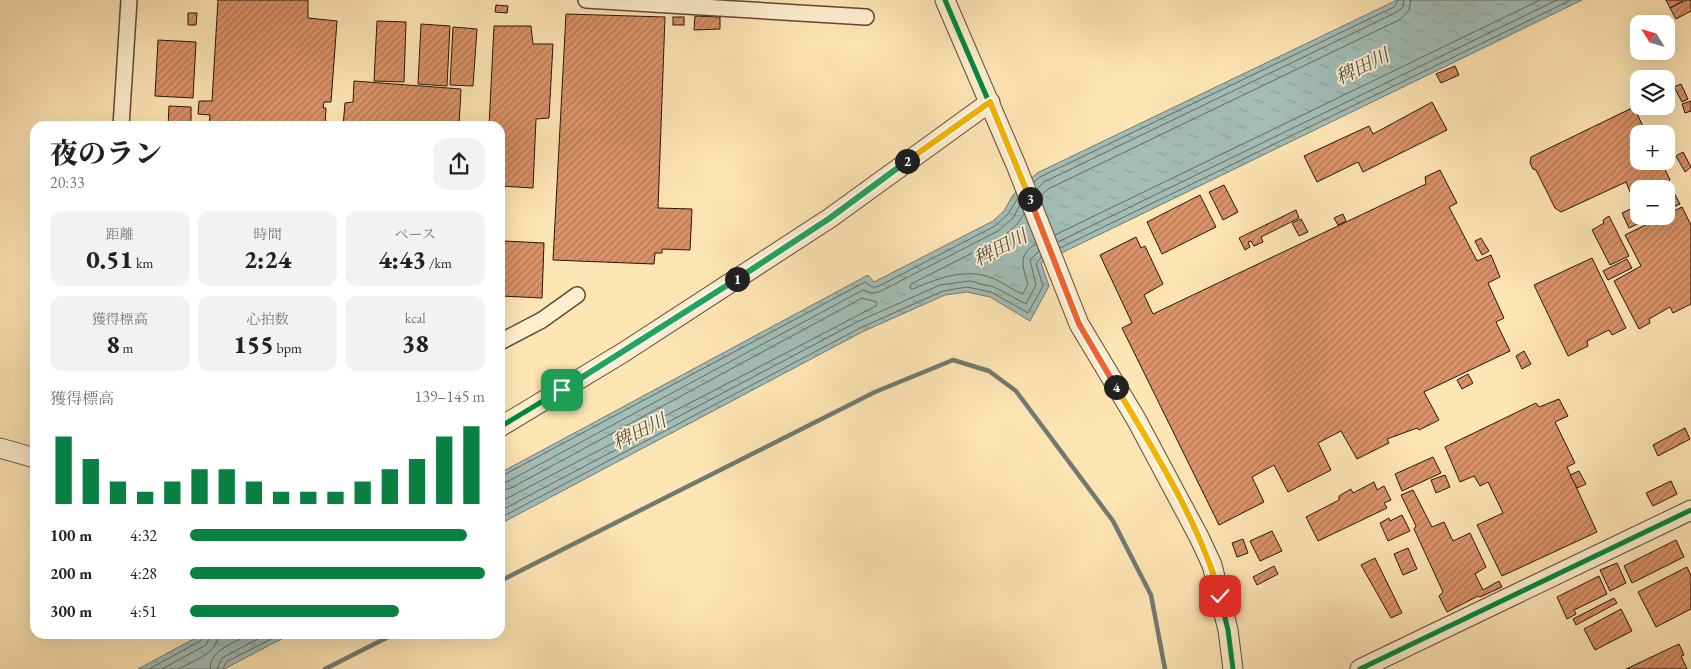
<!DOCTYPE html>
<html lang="ja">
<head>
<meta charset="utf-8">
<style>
	body { margin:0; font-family:"EB Garamond","Noto Serif JP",serif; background:#f2f2f2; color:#222; height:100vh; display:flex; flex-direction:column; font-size:19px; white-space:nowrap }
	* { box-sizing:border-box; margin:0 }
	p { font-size:16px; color:#767676 }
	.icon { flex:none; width:28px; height:28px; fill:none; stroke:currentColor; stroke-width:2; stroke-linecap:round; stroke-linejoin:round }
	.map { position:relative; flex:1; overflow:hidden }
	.panel { position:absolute; left:30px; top:121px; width:475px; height:518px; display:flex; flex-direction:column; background:#fff; border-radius:15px; box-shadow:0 5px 20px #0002 }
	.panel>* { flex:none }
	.needle { width:32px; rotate:307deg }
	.controls { position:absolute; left:1630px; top:15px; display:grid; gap:10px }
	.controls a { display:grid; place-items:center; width:45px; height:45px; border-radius:10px; background:#fff; box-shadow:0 5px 20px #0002; font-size:25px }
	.pin { position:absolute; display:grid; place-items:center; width:42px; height:42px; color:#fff; margin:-21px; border-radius:10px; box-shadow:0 2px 8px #0006 }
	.km { position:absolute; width:25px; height:25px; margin:-12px; border-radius:50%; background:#222; color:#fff; font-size:14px; line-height:25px; text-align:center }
	.round { display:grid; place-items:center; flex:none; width:52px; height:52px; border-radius:15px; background:#f2f2f2 }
	.headline { display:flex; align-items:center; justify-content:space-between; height:85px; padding:0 20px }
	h1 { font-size:28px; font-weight:800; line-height:38px }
	.metrics { display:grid; grid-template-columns:repeat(3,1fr); gap:8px; height:85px; padding:5px 20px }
	.metrics div { display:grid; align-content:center; border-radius:12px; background:#f2f2f2; text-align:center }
	.metrics b { font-size:25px; font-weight:800 }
	.metrics small { font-size:14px; font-weight:400 }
	.metrics p { font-size:14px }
	.chart { height:140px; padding:10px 20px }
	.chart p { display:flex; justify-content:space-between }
	.chart svg { width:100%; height:90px; margin-top:5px; stroke:#0b8043; stroke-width:6 }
	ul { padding:0 20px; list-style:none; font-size:16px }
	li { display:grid; grid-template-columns:80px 60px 1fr; align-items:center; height:38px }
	li i { height:12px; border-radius:6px; background:#0b8043 }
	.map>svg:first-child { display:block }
</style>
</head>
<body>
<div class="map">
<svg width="1691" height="669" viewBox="0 0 1691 669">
	<defs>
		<pattern id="water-ripples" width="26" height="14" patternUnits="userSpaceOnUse" patternTransform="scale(1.25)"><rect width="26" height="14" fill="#a2bdb6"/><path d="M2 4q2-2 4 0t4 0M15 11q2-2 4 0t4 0" fill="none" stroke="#8ca29b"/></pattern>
		<pattern id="building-hatch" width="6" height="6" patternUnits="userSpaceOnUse" patternTransform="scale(1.25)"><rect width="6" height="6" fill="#db9367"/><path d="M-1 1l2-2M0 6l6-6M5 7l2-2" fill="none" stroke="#b27753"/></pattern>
	</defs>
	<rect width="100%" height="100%" fill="#fee5b4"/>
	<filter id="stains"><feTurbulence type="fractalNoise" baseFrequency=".004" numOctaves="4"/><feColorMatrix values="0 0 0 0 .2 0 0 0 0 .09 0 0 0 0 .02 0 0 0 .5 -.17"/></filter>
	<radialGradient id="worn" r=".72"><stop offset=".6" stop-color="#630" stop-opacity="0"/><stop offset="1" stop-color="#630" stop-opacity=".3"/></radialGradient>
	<!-- water -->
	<g fill="url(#water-ripples)" stroke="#717a72">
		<path d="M1397,0H1582L1041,263L1049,286L1030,321L990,297L967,292L945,295L862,332L500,524V473L868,275L874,282L993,221L1004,211L1013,195L1037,173Z"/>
		<path d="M203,634H291L224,669H138Z"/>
	</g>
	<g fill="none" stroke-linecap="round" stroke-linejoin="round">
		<!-- shore -->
		<g stroke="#646961" stroke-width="1">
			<path d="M1034,182L1040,177L1394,7L1398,0"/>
			<path d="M1037,189L1044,182L1397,12L1403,7L1404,0"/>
			<path d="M1040,196L1048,189L1401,19L1409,10L1411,0"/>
			<path d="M1024,214L1017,224L1002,238L911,284L910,288L913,289C941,277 970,266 999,281C1007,285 1014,291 1023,294L1028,284C1023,268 1017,254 1036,244"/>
			<path d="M1055,235L1540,0"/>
			<path d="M1058,242L1557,0"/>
			<path d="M1060,248L1571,0"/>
			<path d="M500,477L865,282L872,287H877L995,226L1008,214L1018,198"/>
			<path d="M500,483L507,482L863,290L872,293L879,292L998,231L1013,218L1020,205"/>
			<path d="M500,491L511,488L862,298L877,302L876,306L500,502"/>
			<path d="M500,511L857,322L940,285L970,281L994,287L1026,304L1036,285L1030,260L1039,251"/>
			<path d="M500,518L860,328L943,291L967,287L991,292L1028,313L1043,286L1036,264L1041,257"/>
			<path d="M149,669L202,640L204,634"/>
			<path d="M162,669L206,645L211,634"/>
			<path d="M178,669C193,661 218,654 218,634"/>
			<path d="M210,669C210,649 236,642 251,634"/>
			<path d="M217,669L222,658L267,634"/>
			<path d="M223,669L226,662L281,634"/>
		</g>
		<!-- stream -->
		<g stroke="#717a72" stroke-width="4.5">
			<path d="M500,581L875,392L953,360L989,371L1016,391L1113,521L1151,595L1165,669"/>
			<path d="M325,669L394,634"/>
		</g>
	</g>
	<!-- building -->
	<g fill="url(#building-hatch)" stroke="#27150c">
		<path d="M218,0H308V18L337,21L331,102H324L323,108H326L325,126H209L210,115L198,114L199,101H212Z"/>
		<path d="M1666,0H1682L1683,1L1670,8Z"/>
		<path d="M1686,0H1691V11L1676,19L1670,8Z"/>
		<path d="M496,5L508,6L507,13L495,12Z"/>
		<path d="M188,13H197L196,25H188Z"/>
		<path d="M566,14L665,17L658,208L692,209L690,250L662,249V253H655L654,264L553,260Z"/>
		<path d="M695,16L720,17V29L694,30Z"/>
		<rect x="673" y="17" width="11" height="8"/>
		<path d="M377,21L406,22L404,82L374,81Z"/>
		<path d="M421,24L450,26L447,86L418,84Z"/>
		<path d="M494,26H531L533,44H553L549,118L536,119L533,188L500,186V126H489Z"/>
		<path d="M453,27L477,29L473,86L450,85Z"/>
		<path d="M158,40L196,42L193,98L155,96Z"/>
		<path d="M1455,66L1459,75L1441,83L1436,74Z"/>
		<path d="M354,81L461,89L459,126H343L345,103L353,102Z"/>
		<path d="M1681,84L1688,99L1682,102L1674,87Z"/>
		<path d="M1691,101V111L1685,113L1682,104Z"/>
		<path d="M1432,102L1447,130L1363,172L1358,162L1317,182L1304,156L1369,126L1373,134Z"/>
		<path d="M169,106L191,107V126H199H168Z"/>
		<path d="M1634,107L1646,133L1650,132L1651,134H1639V161H1661L1670,180L1653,189H1639V196L1633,199L1626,182L1561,212L1555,208L1536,170L1533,169L1530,163L1531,157Z"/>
		<path d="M1683,152L1691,167L1685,172L1676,156Z"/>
		<path d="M1440,170L1457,203L1449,207L1477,261L1491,255L1500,277L1488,283L1504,318L1496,322L1510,351L1424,392L1439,420L1419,430L1417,428L1387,439L1389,443L1357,459L1341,431L1318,443L1331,470L1288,492L1274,465L1252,477L1264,502L1219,525L1122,328L1132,323L1100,255L1136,237L1141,248L1145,246L1163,284L1144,295L1153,314L1426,184L1425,177Z"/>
		<path d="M1224,185L1238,212L1223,220L1209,192Z"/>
		<path d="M1672,189L1680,204L1666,210V192Z"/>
		<path d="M1200,195L1216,227L1162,254L1147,222Z"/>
		<path d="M1639,205V216H1654L1629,228L1622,213Z"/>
		<path d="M1682,207L1691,225V304L1673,313L1670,307L1649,319L1650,323L1639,329L1614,281L1641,266L1625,235Z"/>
		<path d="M1296,210L1299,218L1261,237L1263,242L1254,246L1251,241L1248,242L1250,247L1245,250L1239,238Z"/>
		<path d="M1343,214L1346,221L1338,225L1334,218Z"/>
		<path d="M1609,216L1629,256L1610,265L1592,230L1604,223L1603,220Z"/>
		<path d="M1301,219L1308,232L1299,236L1292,223Z"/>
		<path d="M1481,238L1489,251L1482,255L1475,241Z"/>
		<path d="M504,241L544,243L542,298L501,296Z"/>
		<path d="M1592,258L1626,328L1612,335L1609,330L1587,341L1588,346L1568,356L1534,285Z"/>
		<path d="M1627,259L1632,268L1608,280L1603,271Z"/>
		<path d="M1524,351L1531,364L1522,369L1516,356Z"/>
		<path d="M1468,374L1473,383L1462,389L1457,380Z"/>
		<path d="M1559,399L1568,416L1555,422L1575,463L1567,467L1597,532L1502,576L1477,525L1503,513L1488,482L1480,486L1474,476L1460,482L1445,447L1536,403L1539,407Z"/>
		<path d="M1685,428L1690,439L1658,456L1653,445Z"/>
		<path d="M1433,457L1441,473L1402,491L1395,474Z"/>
		<path d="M1579,471L1586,484L1577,488L1570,475Z"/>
		<path d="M1445,475L1450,487L1436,493L1431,480Z"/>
		<path d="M1671,481L1677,494L1653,506L1646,493Z"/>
		<path d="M1374,482L1377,490L1384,486L1391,500L1384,503L1387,508L1318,541L1306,517L1339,500V496L1351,489L1353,493Z"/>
		<path d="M1413,490L1432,527L1444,522L1453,541L1470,533L1486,567L1475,574L1483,590L1499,581L1502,587L1480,597L1478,596L1447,612L1439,596L1443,592L1414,529L1416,526L1401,495Z"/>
		<path d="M1402,515L1410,531L1388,541L1380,523L1389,518L1390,521Z"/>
		<path d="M1272,531L1282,551L1260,561L1250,541Z"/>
		<path d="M1243,539L1248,553L1237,557L1232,543Z"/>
		<path d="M1676,540L1684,557L1632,583L1624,566Z"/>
		<path d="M1408,548L1417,569L1403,575L1394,554Z"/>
		<path d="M1375,558L1402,613L1391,618L1361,565Z"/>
		<path d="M1617,563L1626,583L1610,591L1600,570Z"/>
		<path d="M1274,566L1278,574L1257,585L1253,577Z"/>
		<path d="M1687,567L1691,576V609L1656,627L1638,592Z"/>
		<path d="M1599,576L1607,594L1574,610L1576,614L1567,619L1557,597Z"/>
		<path d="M1614,598L1617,603L1576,625L1573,619Z"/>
		<path d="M1621,609L1632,631L1595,650L1584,629Z"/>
		<path d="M1679,644L1684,655L1681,656L1687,669H1626Z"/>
	</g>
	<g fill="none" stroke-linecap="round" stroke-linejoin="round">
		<defs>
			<g id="minor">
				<path d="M586,0L866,17"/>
				<path d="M121,126L129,0"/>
				<path d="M500,342L542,320L577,295"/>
			</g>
			<g id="tertiary">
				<path d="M945,0L1016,165L1079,324L1136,419L1199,537L1212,565L1228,630L1233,669"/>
				<path d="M500,427L624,352L830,218L990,102"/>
				<path d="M0,448L35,458"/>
				<path d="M1360,669L1691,510"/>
			</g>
		</defs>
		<!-- minor casing -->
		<use href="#minor" stroke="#5d4936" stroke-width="18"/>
		<!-- tertiary casing -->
		<use href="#tertiary" stroke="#5d4936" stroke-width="21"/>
		<!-- minor -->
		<use href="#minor" stroke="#feeece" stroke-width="15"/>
		<!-- tertiary -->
		<use href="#tertiary" stroke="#feeece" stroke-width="19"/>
		<defs>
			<g id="cycleway">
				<path d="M945,0L1016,165L1079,324L1136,419L1199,537L1212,565L1228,630L1233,669"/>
				<path d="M500,427L624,352L830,218L990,102"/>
				<path d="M1360,669L1691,510"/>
			</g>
		</defs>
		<!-- cycleway casing -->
		<use href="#cycleway" stroke="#feeece" stroke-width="8"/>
		<!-- cycleway -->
		<use href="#cycleway" stroke="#00873e" stroke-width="5"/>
	</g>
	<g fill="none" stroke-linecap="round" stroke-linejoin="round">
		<defs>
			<path id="split-1" d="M562,390L737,279"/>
			<path id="split-2" d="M737,279L830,218L907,161"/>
			<path id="split-3" d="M907,161L990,102L1030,199"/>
			<path id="split-4" d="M1030,199L1079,324L1116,387"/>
			<path id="split-5" d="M1116,387C1154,450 1201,526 1220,596"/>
		</defs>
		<!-- split-1 casing -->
		<use href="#split-1" stroke="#fff" stroke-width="10"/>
		<!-- split-2 casing -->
		<use href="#split-2" stroke="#fff" stroke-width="10"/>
		<!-- split-3 casing -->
		<use href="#split-3" stroke="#fff" stroke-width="10"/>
		<!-- split-4 casing -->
		<use href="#split-4" stroke="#fff" stroke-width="10"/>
		<!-- split-5 casing -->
		<use href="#split-5" stroke="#fff" stroke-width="10"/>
		<!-- split-1 -->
		<use href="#split-1" stroke="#22a559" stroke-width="6"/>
		<!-- split-2 -->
		<use href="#split-2" stroke="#22a559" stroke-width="6"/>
		<!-- split-3 -->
		<use href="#split-3" stroke="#f5b400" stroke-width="6"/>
		<!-- split-4 -->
		<use href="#split-4" stroke="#f0652b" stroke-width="6"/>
		<!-- split-5 -->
		<use href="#split-5" stroke="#f5b400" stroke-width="6"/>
	</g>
	<g text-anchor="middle" stroke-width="4" stroke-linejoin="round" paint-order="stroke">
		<!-- water labels -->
		<g font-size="19" font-style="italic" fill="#525048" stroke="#feeece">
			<text transform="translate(1362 66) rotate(-26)" y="7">稗田川</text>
			<text transform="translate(1000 247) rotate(-27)" y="7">稗田川</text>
			<text transform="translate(639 431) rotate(-26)" y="7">稗田川</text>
		</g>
	</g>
	<rect width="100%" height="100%" filter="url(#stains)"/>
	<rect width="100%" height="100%" fill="url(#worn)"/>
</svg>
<div class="controls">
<a><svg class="needle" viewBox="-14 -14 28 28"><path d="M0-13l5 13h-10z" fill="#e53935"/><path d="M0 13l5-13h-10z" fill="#767676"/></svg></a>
<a><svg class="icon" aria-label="layers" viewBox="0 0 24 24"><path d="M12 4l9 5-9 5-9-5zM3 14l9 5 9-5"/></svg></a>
<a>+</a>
<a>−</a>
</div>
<div class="pin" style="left:562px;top:390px;background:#1e9e55"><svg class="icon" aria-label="arrive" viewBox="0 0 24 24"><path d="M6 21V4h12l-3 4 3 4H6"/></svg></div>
<div class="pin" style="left:1220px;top:596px;background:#d93025"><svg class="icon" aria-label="check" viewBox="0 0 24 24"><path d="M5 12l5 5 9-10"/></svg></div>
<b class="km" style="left:737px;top:279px">1</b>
<b class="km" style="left:907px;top:161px">2</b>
<b class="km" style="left:1030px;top:199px">3</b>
<b class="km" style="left:1116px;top:387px">4</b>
<section class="panel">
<div class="headline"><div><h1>夜のラン</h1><p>20:33</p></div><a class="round"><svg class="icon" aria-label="share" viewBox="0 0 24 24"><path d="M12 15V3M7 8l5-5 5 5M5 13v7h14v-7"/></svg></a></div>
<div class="metrics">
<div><p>距離</p><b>0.51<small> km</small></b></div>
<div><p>時間</p><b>2:24</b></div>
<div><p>ペース</p><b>4:43<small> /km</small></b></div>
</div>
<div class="metrics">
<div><p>獲得標高</p><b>8<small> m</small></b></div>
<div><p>心拍数</p><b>155<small> bpm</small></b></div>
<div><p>kcal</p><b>38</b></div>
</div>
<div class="chart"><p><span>獲得標高</span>139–145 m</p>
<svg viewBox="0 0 160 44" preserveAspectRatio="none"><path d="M5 44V11M15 44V22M25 44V33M35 44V38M45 44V33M55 44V27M65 44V27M75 44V33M85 44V38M95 44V38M105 44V38M115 44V33M125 44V27M135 44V22M145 44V11M155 44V6"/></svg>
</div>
<ul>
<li><b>100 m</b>4:32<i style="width:94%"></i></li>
<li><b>200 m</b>4:28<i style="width:100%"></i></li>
<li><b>300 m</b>4:51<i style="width:71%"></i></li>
</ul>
</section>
</div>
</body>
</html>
